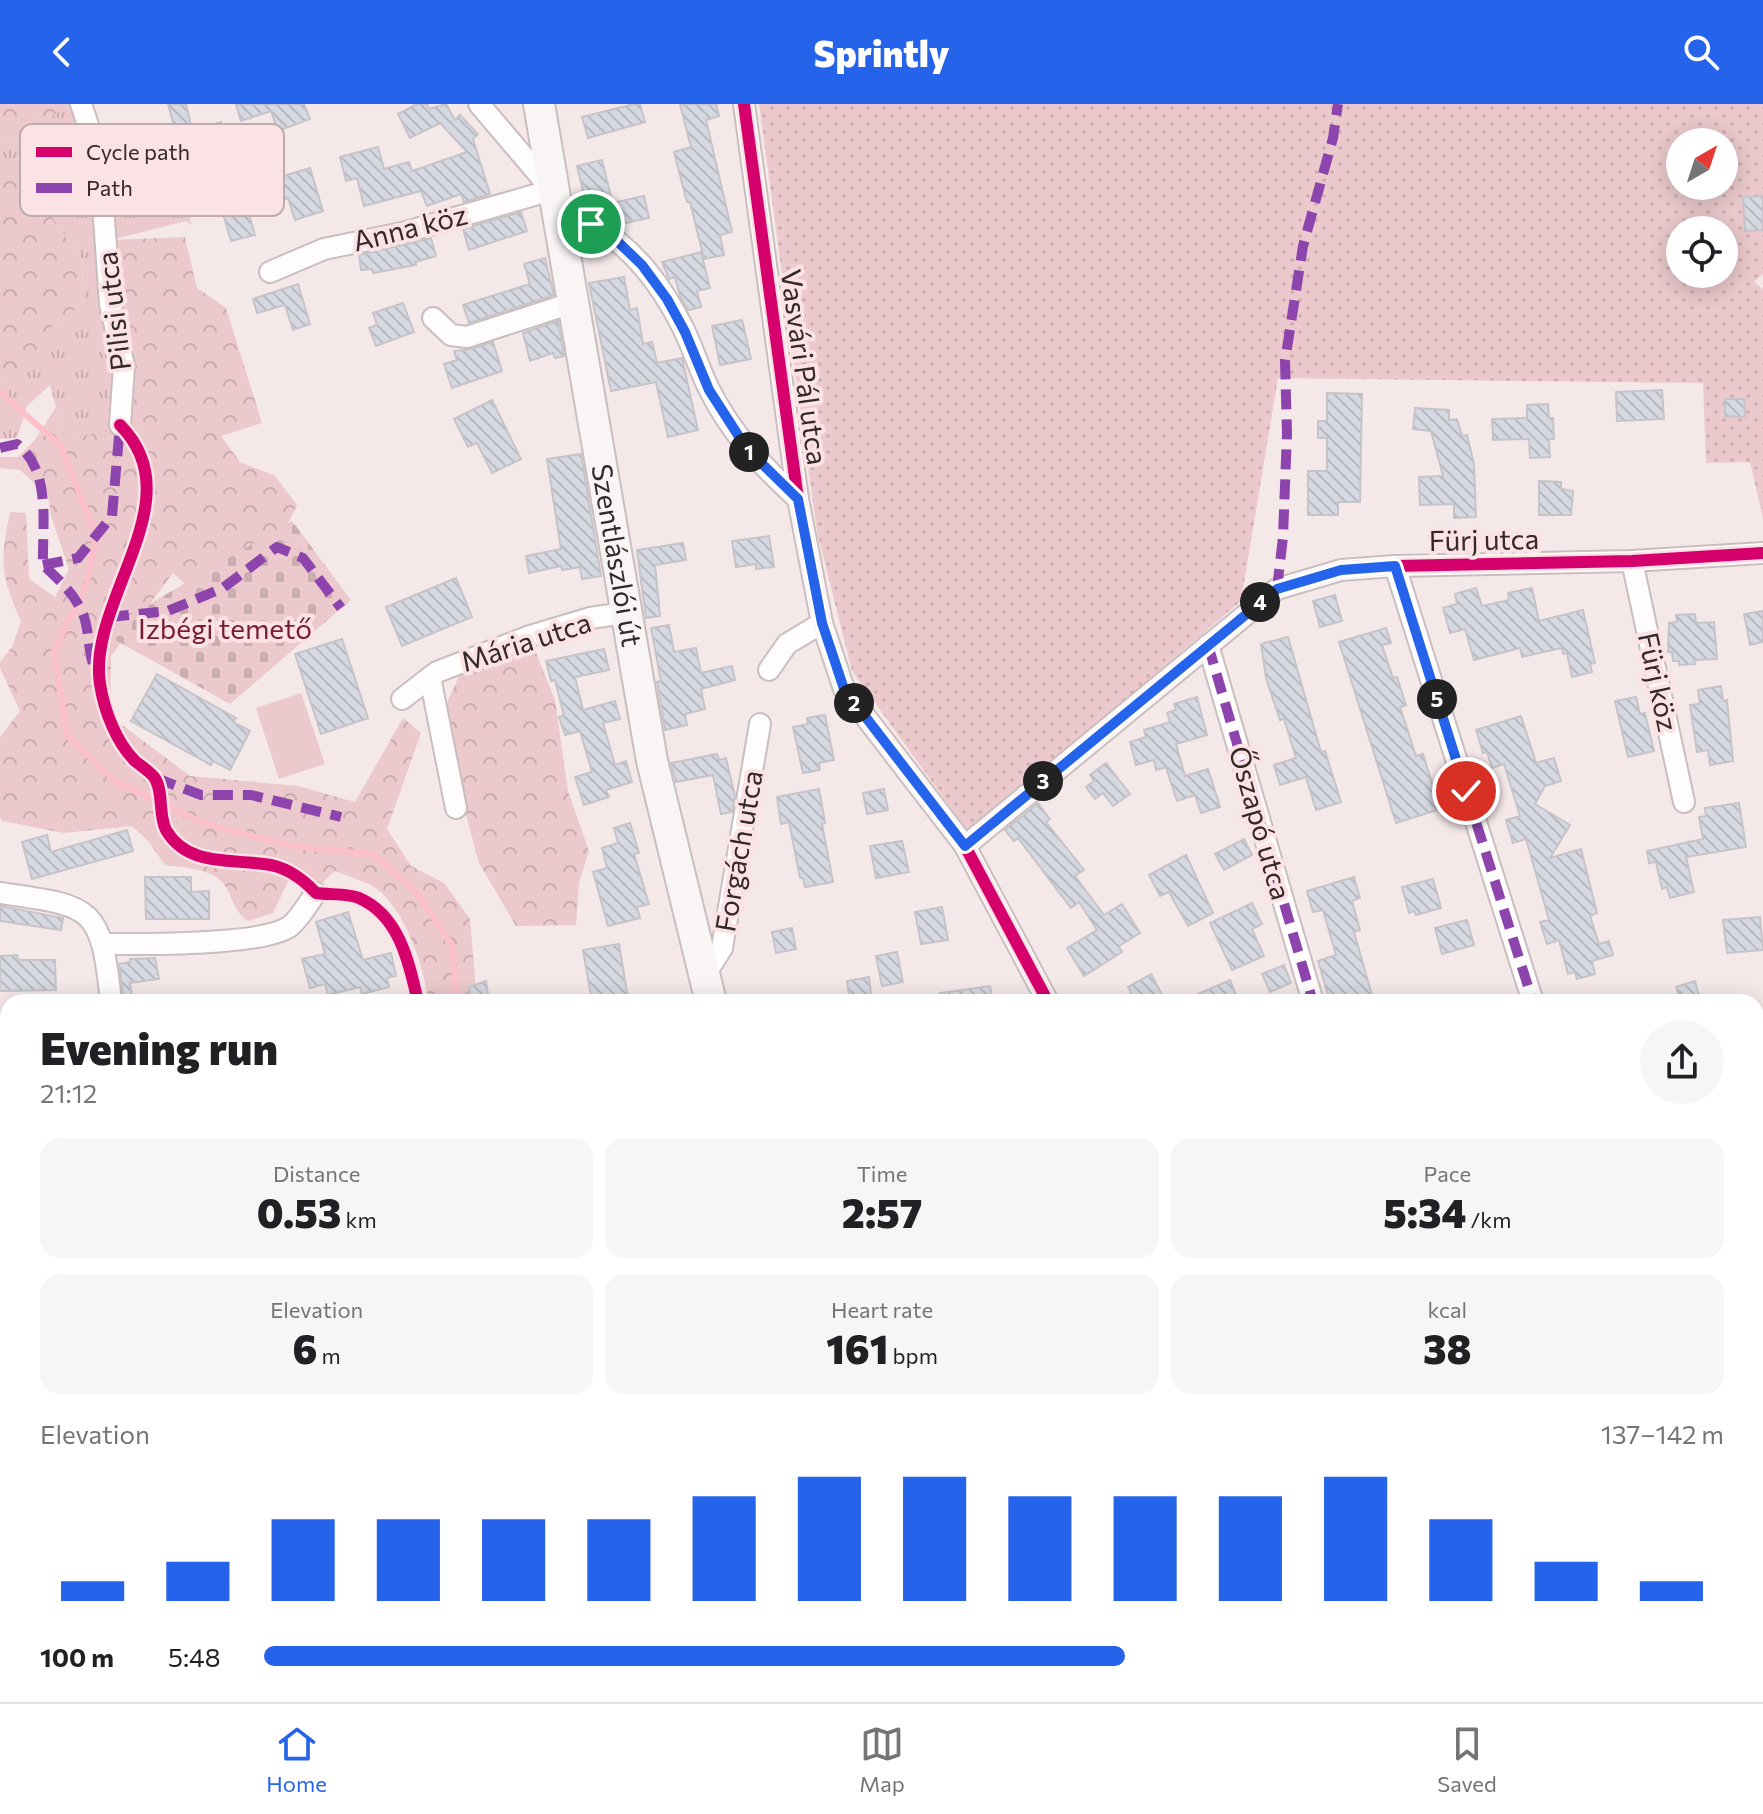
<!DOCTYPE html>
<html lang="en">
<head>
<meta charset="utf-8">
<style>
	body { margin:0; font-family:Commissioner,sans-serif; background:#f6f6f6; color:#202124; height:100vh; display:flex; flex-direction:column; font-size:30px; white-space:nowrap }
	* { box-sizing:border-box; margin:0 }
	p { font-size:26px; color:#757577 }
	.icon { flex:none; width:44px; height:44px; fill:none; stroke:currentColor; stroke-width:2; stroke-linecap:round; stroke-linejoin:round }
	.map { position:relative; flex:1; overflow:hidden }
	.sheet { position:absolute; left:0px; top:890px; width:1764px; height:708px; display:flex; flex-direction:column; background:#fff; border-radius:24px 24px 0 0; box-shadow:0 4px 20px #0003 }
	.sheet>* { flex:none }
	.needle { width:52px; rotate:39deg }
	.buttons { position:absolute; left:1666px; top:24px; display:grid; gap:16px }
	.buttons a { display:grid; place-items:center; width:72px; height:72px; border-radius:50%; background:#fff; box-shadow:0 4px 20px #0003; font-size:40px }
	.pin { position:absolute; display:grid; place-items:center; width:68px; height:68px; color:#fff; margin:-34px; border:4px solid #fff; border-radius:50%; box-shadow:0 2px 8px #0007 }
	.km { position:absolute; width:40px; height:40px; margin:-20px; border-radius:50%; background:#222; color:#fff; font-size:22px; line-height:40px; text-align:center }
	.round { display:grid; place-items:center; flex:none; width:84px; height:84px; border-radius:42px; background:#f6f6f6 }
	.headline { display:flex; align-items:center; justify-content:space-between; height:136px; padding:0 40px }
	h1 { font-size:44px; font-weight:800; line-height:60px }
	.metrics { display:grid; grid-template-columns:repeat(3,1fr); gap:12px; height:136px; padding:8px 40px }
	.metrics div { display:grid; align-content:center; border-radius:20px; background:#f6f6f6; text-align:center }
	.metrics b { font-size:40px; font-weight:800 }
	.metrics small { font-size:22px; font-weight:400 }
	.metrics p { font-size:22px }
	.chart { height:224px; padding:16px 40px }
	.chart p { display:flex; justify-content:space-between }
	.chart svg { width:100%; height:144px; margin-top:8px; stroke:#2563eb; stroke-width:6 }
	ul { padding:0 40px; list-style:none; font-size:26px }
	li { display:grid; grid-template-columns:128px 96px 1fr; align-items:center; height:60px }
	li i { height:20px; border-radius:10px; background:#2563eb }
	header { display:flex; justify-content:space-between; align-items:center; height:104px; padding:0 40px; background:#2563eb; color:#fff; font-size:36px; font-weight:800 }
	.tabs { display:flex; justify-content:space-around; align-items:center; height:112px; border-top:2px solid #e0e0e0; background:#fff; font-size:22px; color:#757577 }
	.tabs a { display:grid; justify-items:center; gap:4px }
	.tabs .current { color:#2563eb }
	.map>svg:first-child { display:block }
</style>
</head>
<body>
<header><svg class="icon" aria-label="back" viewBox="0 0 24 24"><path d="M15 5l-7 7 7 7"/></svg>Sprintly<svg class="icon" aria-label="search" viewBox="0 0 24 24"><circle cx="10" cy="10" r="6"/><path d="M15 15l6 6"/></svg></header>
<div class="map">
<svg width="1763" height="1598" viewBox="0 0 1763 1598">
	<defs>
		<pattern id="grass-tufts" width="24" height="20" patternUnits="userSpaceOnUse" patternTransform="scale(2)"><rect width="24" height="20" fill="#ebc9cc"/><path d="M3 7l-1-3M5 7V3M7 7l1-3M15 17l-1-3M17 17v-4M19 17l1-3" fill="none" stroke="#caadaf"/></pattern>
		<pattern id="forest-crowns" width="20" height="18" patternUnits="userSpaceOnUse" patternTransform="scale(2)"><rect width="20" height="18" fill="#ebc9cc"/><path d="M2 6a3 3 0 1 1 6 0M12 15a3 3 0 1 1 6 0" fill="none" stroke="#caadaf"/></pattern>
		<pattern id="cemetery-stones" width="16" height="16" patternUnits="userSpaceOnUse" patternTransform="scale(2)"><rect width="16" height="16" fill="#ebc9cc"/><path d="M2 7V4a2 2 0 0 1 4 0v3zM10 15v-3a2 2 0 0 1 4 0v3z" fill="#caadaf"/></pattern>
		<pattern id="garden-dots" width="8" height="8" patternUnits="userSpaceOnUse" patternTransform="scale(2)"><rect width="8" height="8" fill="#ebc9cc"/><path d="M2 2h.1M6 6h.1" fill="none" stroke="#caadaf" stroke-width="1.8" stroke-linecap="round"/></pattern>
		<pattern id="building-back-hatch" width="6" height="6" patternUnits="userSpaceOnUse" patternTransform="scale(2)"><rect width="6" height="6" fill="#d6d9e1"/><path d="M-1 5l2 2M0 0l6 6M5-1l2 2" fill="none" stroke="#b8bac1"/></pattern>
	</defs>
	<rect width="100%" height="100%" fill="#f5e8e9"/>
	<!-- grass -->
	<path fill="url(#grass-tufts)" d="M67,0H85L115,84L177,73L192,121L186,117L111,136L133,243L122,265L118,304L110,327L76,334L63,329L50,281L27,302L17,334L0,335V276L7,275L49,224L68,214L83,195L82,156L41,97L35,72L0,73V41L20,33L24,20L54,11Z"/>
	<!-- forest -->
	<g fill="url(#forest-crowns)">
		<path d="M0,0H67L54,11L24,20L20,33L0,41Z"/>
		<path d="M35,72L41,97L82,156L83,195L68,214L49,224L45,246L7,275L0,276V73Z"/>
		<path d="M185,133L197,184L226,204L262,319L221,332L240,358L275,372L297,401L282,432L210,503L173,469L111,552L110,612L190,672L298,682L355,698L403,614L421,629L387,725L411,762L444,779L470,815L477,898H428C425,863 403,799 371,781C360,776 347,772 335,767L321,780L291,771L273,809L248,817C232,807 233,788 220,776C207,764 181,763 165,761L149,738L132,722L64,729L2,717L0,713V633L20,607L0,564V558L12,543L21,517C0,470 0,458 10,408L26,409L29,475L55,493L69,465L51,412L48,391L20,366L0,364V353H18L35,336L56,303L63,329L76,334L110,326L133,243L118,218L111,136Z"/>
		<path d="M535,546L555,596L568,687L589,747L579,779L576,821L516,822L479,759L440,614L460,570Z"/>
		<path d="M378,1590H429L426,1598H372Z"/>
	</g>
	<!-- cemetery -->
	<path fill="url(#cemetery-stones)" d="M292,417L351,496L230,600L101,528Z"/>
	<!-- garden -->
	<path fill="url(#garden-dots)" fill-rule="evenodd" d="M759,0H1763V170L1754,178L1763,185V414L1750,358L1706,359L1703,279L1278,274L1241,497L969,729L852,567L817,428ZM1680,38H1724V82H1680ZM1680,126H1724V170H1680Z"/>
	<!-- pitch -->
	<path fill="#ebc9cc" d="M301,589L325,660L279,675L256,604Z"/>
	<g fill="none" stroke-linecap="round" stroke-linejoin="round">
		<!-- stream -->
		<g stroke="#fbc0c9" stroke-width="6">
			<path d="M0,288L61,342L96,432L87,479L54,547L67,631L116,678L206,720L292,742L373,750L418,790L452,842L457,898"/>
			<path d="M405,1598L410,1590"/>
		</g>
	</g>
	<!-- building -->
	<g fill="url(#building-back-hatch)" stroke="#c6c4c9" stroke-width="2">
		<path d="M168,0H186L192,26L221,18L229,44L189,55L188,52L183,54Z"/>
		<path d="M236,0H304L310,15L278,27L271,7L241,17Z"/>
		<path d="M417,0H427L429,5L446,0L455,16L460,11L478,30L473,35L490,90L464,98L461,90L427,102L421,87L364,102L357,74L346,77L340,53L378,43L384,65L409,58L412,67L467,48L440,19L410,34L398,10Z"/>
		<path d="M634,0H640L645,18L588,34L582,13Z"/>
		<path d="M680,0H716L719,12L706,16L732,128L720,131L724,151L704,155L690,98H687L674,48L691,43Z"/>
		<path d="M602,56L611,93L586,99L577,62Z"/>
		<path d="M310,64L323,107L295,116L288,94L277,98L270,76Z"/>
		<path d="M243,89L255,131L231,137L219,96Z"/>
		<path d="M644,92L649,114L617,121L606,114L603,101Z"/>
		<path d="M1763,92V126L1745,127L1743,93Z"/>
		<path d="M521,108L527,127L469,146L463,125Z"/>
		<path d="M431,134L436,152L415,158L416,161L373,169L372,165L361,166L359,151Z"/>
		<path d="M701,148L710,184L697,187L701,203L688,206L680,192L675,173L669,175L662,158Z"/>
		<path d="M545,154L554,191L469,219L463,201L530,180L524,160Z"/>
		<path d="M624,173L630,206L637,204L643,240L652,238L657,259L682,254L698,326L668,333L656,278L611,287L589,179Z"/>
		<path d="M298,180L310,220L293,226L285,201L257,209L253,195Z"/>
		<path d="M403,199L414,228L376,242L369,224L377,221L373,209Z"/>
		<path d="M742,216L751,255L720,261L712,222Z"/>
		<path d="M558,217L564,252L555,254L553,249L530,257L523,229Z"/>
		<path d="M493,238L502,267L452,284L444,260L457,256L454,247L471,245Z"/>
		<path d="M1662,286L1664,315L1617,317L1616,288Z"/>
		<path d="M1327,289L1362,290L1360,398H1338V411H1308V367H1327V334H1318V317H1327Z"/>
		<path d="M1725,295H1744L1745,313L1725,312Z"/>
		<path d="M492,296L521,355L492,369L477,339L468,343L454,315Z"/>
		<path d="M1548,300L1549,314H1553L1554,335H1549L1550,353L1530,354L1529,335L1493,336L1492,315L1527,314V301Z"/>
		<path d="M1415,304L1449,306V316L1457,315L1462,332L1467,331L1474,360L1476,413L1454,414V400L1420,401L1419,373L1443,372L1431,327L1413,325Z"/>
		<path d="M581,350L601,472L582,475L580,463L562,466L561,462L529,469L526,452L561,445L547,355Z"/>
		<path d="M1539,377L1561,378V385L1573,387L1571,411H1539Z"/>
		<path d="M769,432L774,463L756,465V460L736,463L732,437Z"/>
		<path d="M683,439L686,456L655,461L660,512L646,514L637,446Z"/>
		<path d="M456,474L472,513L402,542L386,503Z"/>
		<path d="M1476,484L1482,502L1509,496L1508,489L1532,484L1539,517L1583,506L1595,559L1590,560L1592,568L1572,573L1567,549L1563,550L1562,544L1522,553L1520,544L1474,556L1465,525L1450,529L1443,504L1457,500L1455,490Z"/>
		<path d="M1335,491L1342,517L1320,523L1313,497Z"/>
		<path d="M1763,507V538L1750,541L1744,510Z"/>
		<path d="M1695,510L1696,519L1714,518L1717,555L1694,556L1695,560L1679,561V557H1673L1672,548H1668L1669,519L1677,518L1676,511Z"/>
		<path d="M669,521L674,548L696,544L701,569L732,562L735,576L701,585L705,605L685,610L687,621L665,626L657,578L661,577L651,524Z"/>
		<path d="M1386,524L1391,539L1382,541L1393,574L1397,573L1406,601L1400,603L1416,652L1423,650L1440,705L1396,719L1339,538Z"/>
		<path d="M1288,533L1321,648L1325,647L1341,698L1316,706L1306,673L1280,681L1274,661L1296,654L1284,615L1280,616L1266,574L1261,540Z"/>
		<path d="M342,535L368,614L321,630L295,550Z"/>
		<path d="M604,545L609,566L575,573L583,606L615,597L620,615L603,619L615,661L626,657L632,678L606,686L609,693L584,701L575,673L592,668L580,627L565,631L559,613L564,612L555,576L551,577L546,557Z"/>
		<path d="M157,570L236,614L233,618L250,627L230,666L213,657L211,661L131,617Z"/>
		<path d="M1721,582L1723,597L1727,596L1733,657L1710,661L1708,646L1697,648L1690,601L1700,600L1698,586Z"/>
		<path d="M1197,593L1207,631L1176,640L1185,672L1208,665L1220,703L1201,709L1195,691L1177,697L1166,663L1156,666L1154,656L1136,661L1130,638L1146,633L1144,626L1170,618L1167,609L1176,606L1174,600Z"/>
		<path d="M1636,593L1640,610L1645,609L1654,647L1628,653L1615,597Z"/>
		<path d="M825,611L834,656L819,659L820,666L803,669L793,623L808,620L807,614Z"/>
		<path d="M1521,612L1536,659L1554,654L1561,677L1545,682L1535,700L1570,721L1550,754L1581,745L1597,809L1590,812L1599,840L1609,837L1613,851L1592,857L1595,870L1577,875L1575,868L1568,870L1559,836L1547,840L1540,818L1549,816L1546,805L1526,735L1513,739L1506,716L1520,712L1504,660L1492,664L1487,648L1483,649L1476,626Z"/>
		<path d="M717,650L719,656L726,654L735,692L732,708L721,710L713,671L676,678L671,659Z"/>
		<path d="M1106,659L1130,690L1113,702L1103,689L1095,695L1086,683L1094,677L1090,671Z"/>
		<path d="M819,685L825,719L822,720L833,778L805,783L803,774H800L789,718L781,720L777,693Z"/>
		<path d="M884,685L888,706L867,710L863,689Z"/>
		<path d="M1038,699L1050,715L1046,718L1084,766L1075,772L1104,811L1122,800L1140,829L1119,842L1122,848L1084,872L1067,844L1097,826L1079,798L1071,804L1018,734L1014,737L1005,726Z"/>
		<path d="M1739,699L1746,743L1686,753L1694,788L1670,794L1667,783L1662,785L1656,758L1649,759L1647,747L1703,735L1699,713L1706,712L1705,704Z"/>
		<path d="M630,719L639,749L634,750L649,800L637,803L640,814L608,822L593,768L607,764L602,744L618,739L614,724Z"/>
		<path d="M127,726L133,747L32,775L22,738L47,731L51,748Z"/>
		<path d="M1244,735L1252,751L1224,766L1215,750Z"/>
		<path d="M902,737L909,768L876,774L870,742Z"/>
		<path d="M1186,751L1213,809L1188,822L1169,788L1160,792L1149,771Z"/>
		<path d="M145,773H191V788L209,787V815H146Z"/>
		<path d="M1354,773L1360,794L1352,797L1360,826L1354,828L1374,898H1330L1318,857L1336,851L1323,806L1313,808L1307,787Z"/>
		<path d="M1433,775L1441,804L1416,811L1414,807L1409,809L1402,783Z"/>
		<path d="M1252,799L1262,820L1252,825L1264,852L1232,866L1210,819Z"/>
		<path d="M0,802L63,814L61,826L0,817Z"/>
		<path d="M942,803L948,836L921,840L915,808Z"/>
		<path d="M348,808L363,856L391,849L396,872L387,874L389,883L362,890L360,883L328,891L325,880L310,884L302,855L325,850L316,818Z"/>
		<path d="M1760,813L1763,846L1727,849L1723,816Z"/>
		<path d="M1467,816L1474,841L1442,850L1435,824Z"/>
		<path d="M792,824L796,845L776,849L772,828Z"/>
		<path d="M619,840L628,894L592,898L583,846Z"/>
		<path d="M897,848L903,878L882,882L876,852Z"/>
		<path d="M17,851L18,856H55L56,886L0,887V852Z"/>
		<path d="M155,854L159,875L130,879L133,898H124L119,860L130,858V855Z"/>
		<path d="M1284,861L1291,879L1270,888L1262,870Z"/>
		<path d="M1151,870L1166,898H1136L1128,883Z"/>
		<path d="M869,873L872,898H850L847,877Z"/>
		<path d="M1230,876L1239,898H1180Z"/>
		<path d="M486,877L489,898H472L469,883Z"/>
		<path d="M1695,877L1699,892L1681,897L1676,883Z"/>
		<path d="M990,882L993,898H941L940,889Z"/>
	</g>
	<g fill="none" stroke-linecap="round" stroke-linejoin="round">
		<defs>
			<g id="minor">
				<path d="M81,0L100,57L110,200L124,262L120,321"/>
				<path d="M744,0L798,395L822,519L844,585L965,742L1048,898"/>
				<path d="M558,112C570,115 583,117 594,122C635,144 665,187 685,228C694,247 700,267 709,285C731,329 762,362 798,395"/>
				<path d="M270,168L324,145L402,129L552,86L479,0"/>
				<path d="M433,214L451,231L467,233L572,199"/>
				<path d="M1632,457L1684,698"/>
				<path d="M1395,462L1533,898"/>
				<path d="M1208,541L1313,898"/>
				<path d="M769,566L787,540L822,519"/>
				<path d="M430,573L456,704"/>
				<path d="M402,595L437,568L530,532L590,514L625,509"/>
				<path d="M965,742L1277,485L1341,466L1395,462L1632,457L1763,449"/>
				<path d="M0,789C93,802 101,801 111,898"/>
				<path d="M103,840C141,840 259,842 289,823C299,816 308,799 316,789"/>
				<path d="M706,869L722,844L760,620"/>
				<path d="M0,1490L8,1500"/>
				<path d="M0,1525L8,1527"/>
				<path d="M0,1571L8,1562"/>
				<path d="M81,1590L91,1595L135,1598"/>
				<path d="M1109,1590L1110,1598"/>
				<path d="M1199,1590L1200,1598"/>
				<path d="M1462,1590L1465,1598"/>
				<path d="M443,1598L447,1590"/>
			</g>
			<g id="secondary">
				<path id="s1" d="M539,0L652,657L711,898"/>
				<path d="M796,1590L797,1598"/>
			</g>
		</defs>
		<!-- minor casing -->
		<use href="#minor" stroke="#cabebf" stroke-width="24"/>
		<!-- secondary casing -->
		<use href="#secondary" stroke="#cabebf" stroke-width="34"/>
		<!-- minor -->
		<use href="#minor" stroke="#fefcfc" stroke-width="20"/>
		<!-- secondary -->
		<use href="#secondary" stroke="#f9f5f5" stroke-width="30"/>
		<!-- quiet -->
		<g stroke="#8e44ad" stroke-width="10" stroke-dasharray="20 10" stroke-linecap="butt">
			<path d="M0,344L17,340C52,367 42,421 43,461C58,475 75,490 83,510C89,525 88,544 93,560"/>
			<path d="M43,461L78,454L112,412L120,321"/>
			<path d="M1395,462L1533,898"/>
			<path d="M1277,485L1283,433L1287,329L1285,257L1303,142L1333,34L1338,0"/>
			<path d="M109,513L168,507L223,484L277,443L303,454L341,504"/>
			<path d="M1208,541L1313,898"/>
			<path d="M156,674L201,691H251L341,713"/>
			<path d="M1199,1590L1200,1598"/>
		</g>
		<defs>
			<g id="cycleway">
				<path d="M744,0L798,395L822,519L844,585L965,742L1048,898"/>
				<path d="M120,321C195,396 87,495 100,580C104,606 116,638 135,657C141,662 149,667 154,673C164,686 158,711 166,726C187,762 228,755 264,760C285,762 302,774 316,789C329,791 348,789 359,794C400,812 409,859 418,898"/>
				<path d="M965,742L1277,485L1341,466L1395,462L1632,457L1763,449"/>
			</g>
		</defs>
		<!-- cycleway casing -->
		<use href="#cycleway" stroke="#fbe2e5" stroke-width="17"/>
		<!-- cycleway -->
		<use href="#cycleway" stroke="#d6006c" stroke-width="12"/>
	</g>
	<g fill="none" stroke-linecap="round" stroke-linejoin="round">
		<defs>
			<path id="route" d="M591,120L615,135L642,161L667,195L685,228L709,286L747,345L798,395L822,519L844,585L965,742L1277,485L1341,466L1395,462L1466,687"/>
		</defs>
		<!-- route casing -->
		<use href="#route" stroke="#fff" stroke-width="16"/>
		<!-- route -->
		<use href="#route" stroke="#2563eb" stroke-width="10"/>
	</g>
	<g text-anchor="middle" stroke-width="8" stroke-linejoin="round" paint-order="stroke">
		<!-- street labels -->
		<g font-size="28" fill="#34292a" stroke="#fbe2e5">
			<text transform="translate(410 124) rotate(-14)" y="10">Anna köz</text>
			<text transform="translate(114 207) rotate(-97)" y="10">Pilisi utca</text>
			<text transform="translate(804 263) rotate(82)" y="10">Vasvári Pál utca</text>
			<text transform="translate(1484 436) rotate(-1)" y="10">Fürj utca</text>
			<text dy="10" stroke="none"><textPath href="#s1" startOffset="458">Szentlászlói út</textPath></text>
			<text transform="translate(526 538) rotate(-18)" y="10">Mária utca</text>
			<text transform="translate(1658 578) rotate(78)" y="10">Fürj köz</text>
			<text transform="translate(1260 719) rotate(74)" y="10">Őszapó utca</text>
			<text transform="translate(739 747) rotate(-80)" y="10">Forgách utca</text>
		</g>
		<!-- park labels -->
		<g font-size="28" fill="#761d35" stroke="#fbe2e5">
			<text x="225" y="535">Izbégi temető</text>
		</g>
	</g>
	<!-- legend -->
	<rect x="20" y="20" width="264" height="92" rx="12" fill="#fbe2e5" stroke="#bfaaad" stroke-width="2"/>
	<rect x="36" y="43" width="36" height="10" fill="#d6006c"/>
	<rect x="36" y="79" width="36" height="10" fill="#8e44ad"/>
	<g font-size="22" fill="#34292a">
		<text x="86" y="56">Cycle path</text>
		<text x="86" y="92">Path</text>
	</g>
</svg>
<div class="buttons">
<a><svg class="needle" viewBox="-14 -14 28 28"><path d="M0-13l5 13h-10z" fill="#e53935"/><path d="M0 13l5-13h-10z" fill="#757577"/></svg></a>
<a><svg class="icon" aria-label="locate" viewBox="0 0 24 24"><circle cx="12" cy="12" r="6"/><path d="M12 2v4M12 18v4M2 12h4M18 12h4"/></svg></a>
</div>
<div class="pin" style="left:591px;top:120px;background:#1e9e55"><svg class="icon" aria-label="arrive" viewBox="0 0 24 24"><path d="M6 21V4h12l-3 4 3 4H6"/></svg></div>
<div class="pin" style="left:1466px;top:687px;background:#d93025"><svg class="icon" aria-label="check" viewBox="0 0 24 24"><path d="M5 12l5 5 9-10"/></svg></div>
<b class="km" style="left:749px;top:348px">1</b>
<b class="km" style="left:854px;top:599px">2</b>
<b class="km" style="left:1043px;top:677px">3</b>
<b class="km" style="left:1260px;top:498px">4</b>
<b class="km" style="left:1437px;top:595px">5</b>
<section class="sheet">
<div class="headline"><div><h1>Evening run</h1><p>21:12</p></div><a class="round"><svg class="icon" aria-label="share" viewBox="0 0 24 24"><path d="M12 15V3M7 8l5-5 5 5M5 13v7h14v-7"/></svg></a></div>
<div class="metrics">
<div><p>Distance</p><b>0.53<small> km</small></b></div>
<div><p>Time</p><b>2:57</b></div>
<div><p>Pace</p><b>5:34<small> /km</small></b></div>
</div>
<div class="metrics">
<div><p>Elevation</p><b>6<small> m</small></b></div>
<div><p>Heart rate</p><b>161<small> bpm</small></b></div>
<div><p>kcal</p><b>38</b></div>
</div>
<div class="chart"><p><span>Elevation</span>137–142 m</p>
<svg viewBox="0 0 160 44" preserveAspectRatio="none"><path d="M5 44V38M15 44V32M25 44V19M35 44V19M45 44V19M55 44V19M65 44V12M75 44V6M85 44V6M95 44V12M105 44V12M115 44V12M125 44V6M135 44V19M145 44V32M155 44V38"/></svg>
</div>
<ul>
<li><b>100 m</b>5:48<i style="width:59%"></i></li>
</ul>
</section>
</div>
<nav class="tabs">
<a class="current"><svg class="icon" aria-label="home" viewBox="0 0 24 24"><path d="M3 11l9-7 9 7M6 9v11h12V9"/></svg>Home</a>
<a><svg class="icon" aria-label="map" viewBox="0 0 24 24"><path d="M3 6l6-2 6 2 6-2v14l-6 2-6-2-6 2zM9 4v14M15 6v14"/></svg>Map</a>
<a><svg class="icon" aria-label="saved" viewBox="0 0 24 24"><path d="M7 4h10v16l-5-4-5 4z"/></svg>Saved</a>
</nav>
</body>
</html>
